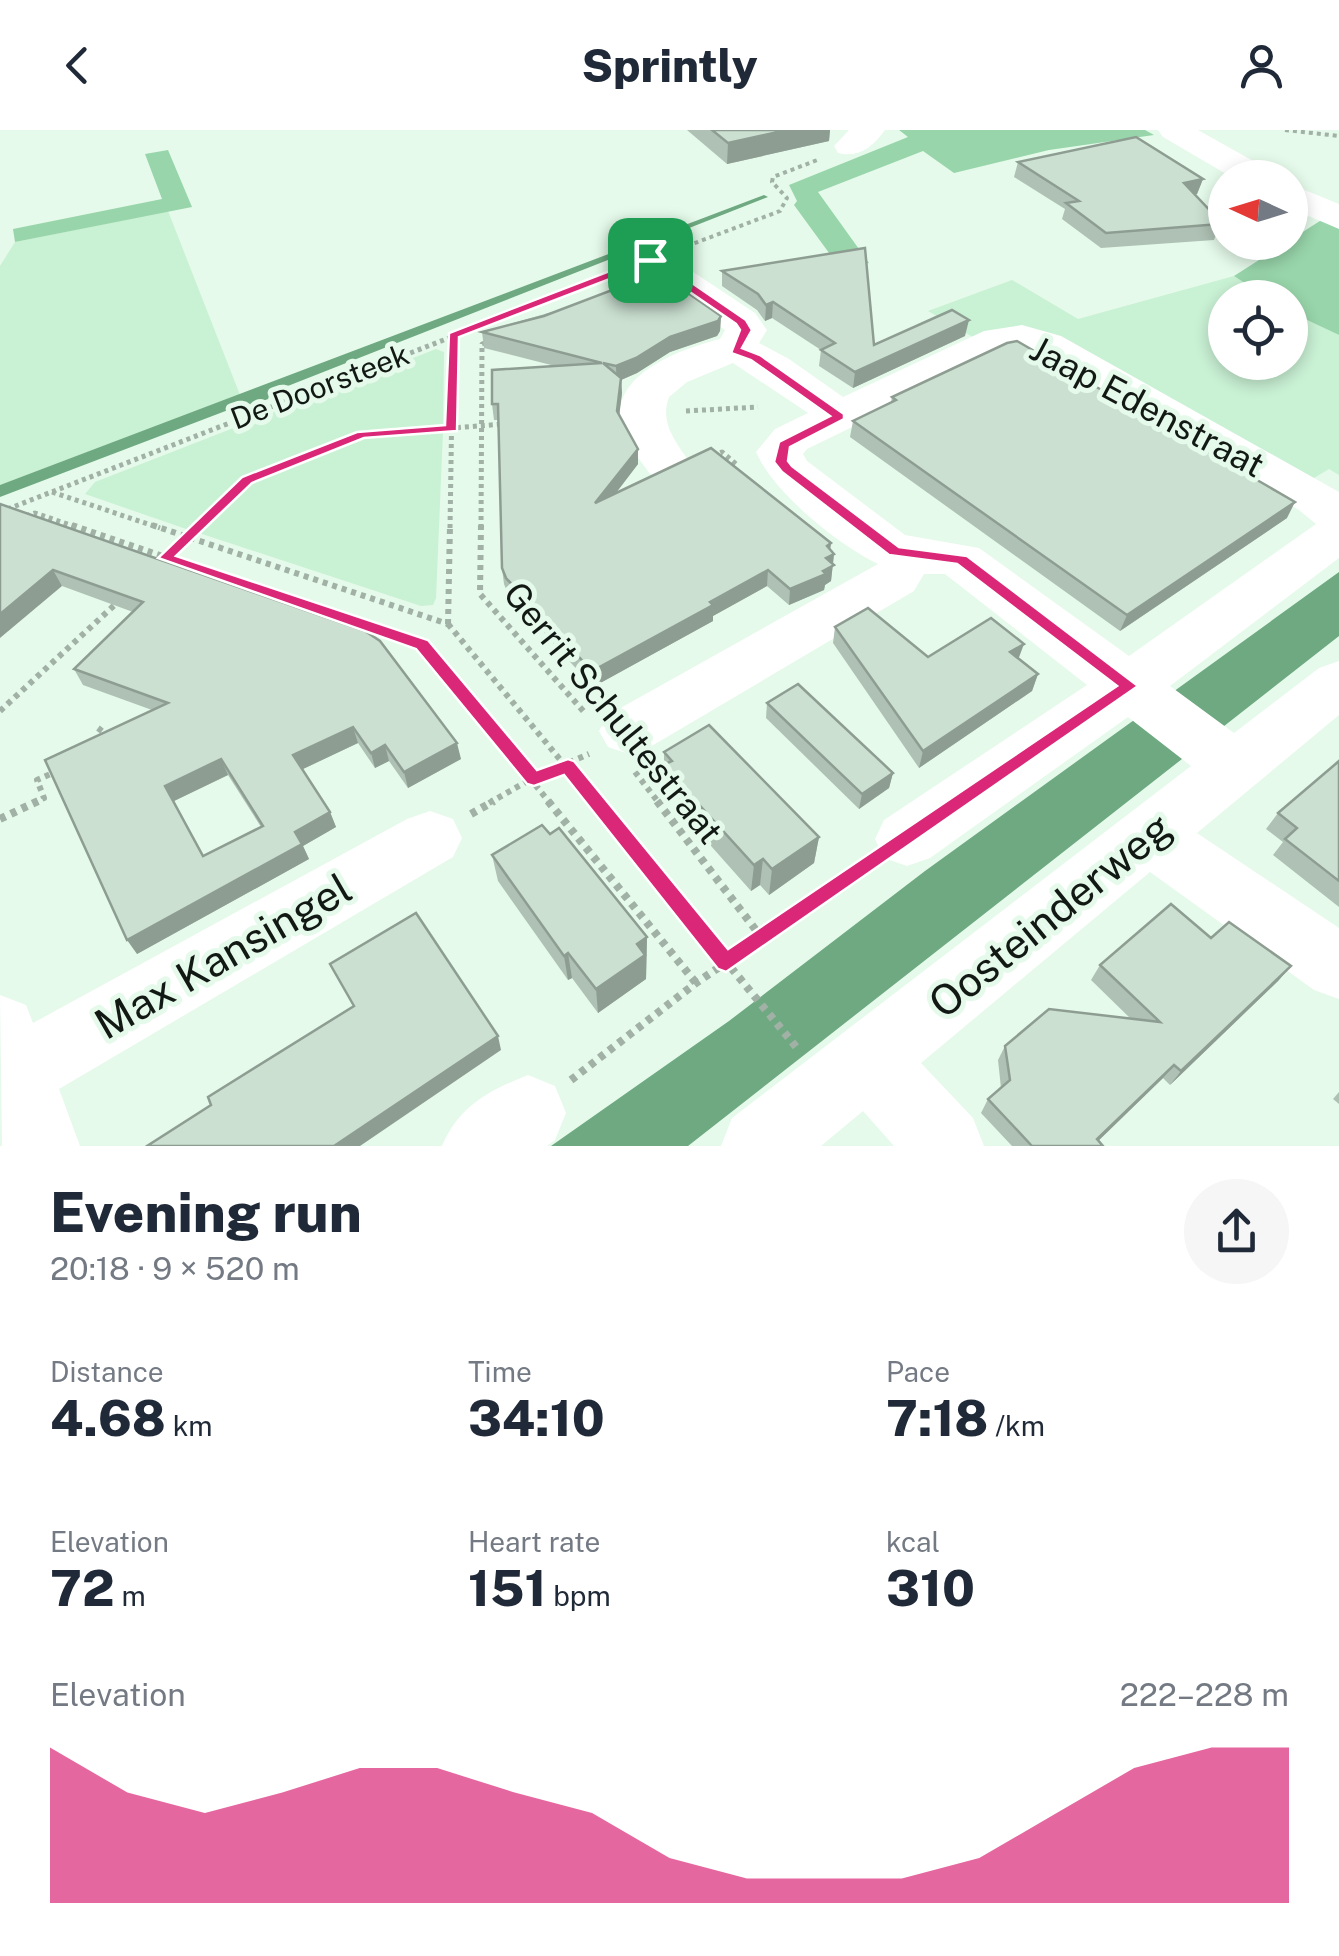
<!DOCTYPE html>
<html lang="en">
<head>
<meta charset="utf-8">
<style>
	body { margin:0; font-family:"Public Sans",sans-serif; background:#f6f6f7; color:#1f2937; height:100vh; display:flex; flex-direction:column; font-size:38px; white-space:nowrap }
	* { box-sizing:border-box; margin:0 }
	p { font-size:32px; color:#747a83 }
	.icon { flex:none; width:55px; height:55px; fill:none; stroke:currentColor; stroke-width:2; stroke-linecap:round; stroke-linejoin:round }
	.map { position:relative; height:1016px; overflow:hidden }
	.panel { display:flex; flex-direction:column; background:#fff; flex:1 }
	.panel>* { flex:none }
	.needle { width:65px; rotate:274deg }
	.buttons { position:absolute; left:1208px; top:30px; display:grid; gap:20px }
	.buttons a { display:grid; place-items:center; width:100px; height:100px; border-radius:50%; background:#fff; box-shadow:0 5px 15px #0003; font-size:50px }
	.pin { position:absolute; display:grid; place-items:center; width:85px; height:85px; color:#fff; margin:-42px; border-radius:20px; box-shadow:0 5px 15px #0006 }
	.round { display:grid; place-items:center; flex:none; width:105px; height:105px; border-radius:52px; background:#f6f6f7 }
	.overview { display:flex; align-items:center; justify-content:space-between; height:170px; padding:0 50px }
	h1 { font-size:55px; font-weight:800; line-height:75px }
	.stats { display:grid; grid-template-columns:repeat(3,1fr); gap:15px; height:170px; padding:10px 50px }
	.stats div { display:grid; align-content:center }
	.stats b { font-size:50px; font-weight:800 }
	.stats small { font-size:28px; font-weight:400 }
	.stats p { font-size:28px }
	.chart { height:280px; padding:20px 50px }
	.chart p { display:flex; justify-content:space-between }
	.chart svg { width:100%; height:180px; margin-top:10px; fill:#db2777; opacity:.7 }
	header { display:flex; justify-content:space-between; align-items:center; height:130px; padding:0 50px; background:#fff; font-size:45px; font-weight:800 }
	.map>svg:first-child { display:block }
</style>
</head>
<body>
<header><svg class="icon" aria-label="back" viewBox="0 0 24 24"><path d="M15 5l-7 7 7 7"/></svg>Sprintly<svg class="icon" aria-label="person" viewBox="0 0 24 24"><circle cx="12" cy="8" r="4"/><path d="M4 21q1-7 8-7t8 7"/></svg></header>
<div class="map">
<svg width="1339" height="1016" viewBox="0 0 1339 1016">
	<rect width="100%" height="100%" fill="#e5faea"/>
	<!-- green -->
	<g fill="#c9f1d4">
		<path d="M168,81L240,265L0,355V136L15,112Z"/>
		<path d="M1234,146L1266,167L1225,168V232H1290V182L1339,205V345L1329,339L1309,351L978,210L928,181L1012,150L1078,189Z"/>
		<path d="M436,219L444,222L443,296L361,302L243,349L189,400L85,364L95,352Z"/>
		<path d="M443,301L436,468L433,475L421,476L196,402L250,352L363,307Z"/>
	</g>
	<!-- forest -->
	<g fill="#98d5aa">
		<path d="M899,0H1145L1154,5L1049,20L954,43L923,21L818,62L869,133L840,138L794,75L797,71L789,55L908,7Z"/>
		<path d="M168,20L192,77L15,112L13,99L162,69L145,24Z"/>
		<path d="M1323,89L1339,96V205L1290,182V168L1266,167L1234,146Z"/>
	</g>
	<!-- water -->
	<g fill="#6ea981">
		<path d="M764,65L768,67L270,263L268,269L243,279L236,277L0,367V355Z"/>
		<path d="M1339,442V506L688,1016H551L729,891L925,741Z"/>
	</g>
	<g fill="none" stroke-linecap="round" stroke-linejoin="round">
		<!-- path-far3 -->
		<g stroke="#a1b1a5" stroke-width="4" stroke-dasharray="4 4" stroke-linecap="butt">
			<path d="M1285,0L1339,6"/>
			<path d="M687,116L780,81L787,68L772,52L773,47L820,29"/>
			<path d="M527,178L619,142"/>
		</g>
		<!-- path-far2 -->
		<g stroke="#a1b1a5" stroke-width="5" stroke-dasharray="4 4" stroke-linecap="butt">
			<path d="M686,281L758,277"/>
			<path d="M713,326L722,322L736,334"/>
			<path d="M52,362L160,398"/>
			<path d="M0,382L534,175"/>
			<path d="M26,386L35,383L79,398"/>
			<path d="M197,398L247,350L362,305L504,294"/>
			<path d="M450,398L453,205"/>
			<path d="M481,398L482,214L491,211"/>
		</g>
		<!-- path-far1 -->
		<g stroke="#a1b1a5" stroke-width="6" stroke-dasharray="5 5" stroke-linecap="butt">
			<path d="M72,395L422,515L550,673"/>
			<path d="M152,395L448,494"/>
			<path d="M481,395L480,464L585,583"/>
			<path d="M159,434L199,395"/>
			<path d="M448,494L596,673"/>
			<path d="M448,494L450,395"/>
			<path d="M0,581L120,470"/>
			<path d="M98,598L111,608"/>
			<path d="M635,642L659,673"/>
			<path d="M33,673L44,668L37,650L57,641"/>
			<path d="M489,673L533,648L589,624"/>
		</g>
		<!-- path -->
		<g stroke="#a1b1a5" stroke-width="8" stroke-dasharray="6 6" stroke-linecap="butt">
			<path d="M548,671L696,853"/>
			<path d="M594,671L797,918"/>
			<path d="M657,671L762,808"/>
			<path d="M471,684L494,671"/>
			<path d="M0,689L38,671"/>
			<path d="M571,950L696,853L869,735"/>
		</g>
		<!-- minor -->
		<g fill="#fff" fill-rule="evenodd">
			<path d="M849,0H885C873,17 859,28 838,23L834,16Z"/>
			<path d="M1158,0H1198L1271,41L1276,48H1233L1163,7Z"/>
			<path d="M1290,54L1339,74V99L1290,78Z"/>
			<path d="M650,119L663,122L755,183L767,200L759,213L789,229L843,267L984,201L1022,195L1061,206L1339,362V428L1170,556L1234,603L1319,538L1339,531V585L1197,703L1339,798V869L1314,860L1150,742L921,933L973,988L984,1016H894L863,981L821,1016H721L732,988L1191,636L1128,587L930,728L907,736L884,728L875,709L884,690L1087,555L945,444H924L914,461L650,617L629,624L608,617L599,601L608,585L878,434C837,414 774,363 756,322L775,299L808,283L733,233L687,252L669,267C659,294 677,313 691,334L684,344L667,349L650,344C639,328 622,309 620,288C616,241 685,218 720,209L725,200L637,138L631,130L637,122ZM1019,220L1299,380L1316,394L1129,526L979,418L905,405L807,331L803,324L807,319L1009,221Z"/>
			<path d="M430,681L453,689L462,708L453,727L59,959L80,1016H2L0,865L26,875L33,893L407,689Z"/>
			<path d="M528,945L555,956L566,983L555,1010L547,1016H442C459,976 488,961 528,945Z"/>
		</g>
	</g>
	<!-- wall -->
	<g fill="#afc1b4" fill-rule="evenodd">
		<path d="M687,0H830L829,11L727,34Z"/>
		<path d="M1018,32L1203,49L1197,64L1195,65L1217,88L1216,91L1220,94L1214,110L1101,118L1062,89L1065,79L1014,47Z"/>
		<path d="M722,141L874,215L965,206L853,258L819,236L821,220L772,188L765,191L757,180L722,156Z"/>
		<path d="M657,152L721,186L720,201L717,206L670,222L637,243L621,250L622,263L619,284L638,334L616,363L831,413L830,420L834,424L831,451L825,455L824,460L789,475L767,456L713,486V491L593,557L508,464L504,454L502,438L498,290H494L492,274L555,236L484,218L482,202Z"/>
		<path d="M892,267L1287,388L1120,501L850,307L853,291L891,272Z"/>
		<path d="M0,374L461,629L408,658L389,631L375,638L358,613L302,639L330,682L336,697L303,716L309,729L137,824L152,580L83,555L74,539L133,482L62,456ZM228,645L261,697L203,726L174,671Z"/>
		<path d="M835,497L928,527L1018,529L1038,544L1032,561L919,638L833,513Z"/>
		<path d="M767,573L893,643L889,658L859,679L766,588Z"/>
		<path d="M664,622L819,707L814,733L769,765L760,755L751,761L664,663Z"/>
		<path d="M1339,631V777L1273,725L1283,712L1266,699L1278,683Z"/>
		<path d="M492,725L647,807L646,849L598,883L572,848L568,850L498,751Z"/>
		<path d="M1211,808L1291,836L1278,851L1170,955L1163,948L1098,1011L1103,1016H1012L981,983L988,969L1001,958L998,930L1005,916L1131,889L1091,850L1100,835Z"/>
		<path d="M1339,962V974L1333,969Z"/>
	</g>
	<!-- shaded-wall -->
	<g fill="#8e9d92">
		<path d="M787,0H830L829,11L727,34L728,13Z"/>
		<path d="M1203,49L1197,64L1178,68L1184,53Z"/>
		<path d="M773,172L772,188L765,191L766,175Z"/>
		<path d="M721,186L720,201L717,206L670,222L637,243L621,250L622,263L618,296L616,236L670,207Z"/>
		<path d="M969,190L965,206L853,258L855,242Z"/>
		<path d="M638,319V334L596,389L595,373Z"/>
		<path d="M1295,372L1287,388L1120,501L1127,485Z"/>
		<path d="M831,413L829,427L834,424L831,451L825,455L824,460L789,475L790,459L827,416Z"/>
		<path d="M53,440L62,456L0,508V484Z"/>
		<path d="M768,440L767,456L713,486V491L593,557L592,541Z"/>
		<path d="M1024,514L1018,530L1010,522Z"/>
		<path d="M1038,544L1032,561L919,638L923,621Z"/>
		<path d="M353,597L358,613L299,641L293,625Z"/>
		<path d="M457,613L461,629L408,658L404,642Z"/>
		<path d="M385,615L389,631L375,638L371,623Z"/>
		<path d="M221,629L228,645L174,671L165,656Z"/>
		<path d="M893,643L889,658L859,679L862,664Z"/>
		<path d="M330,682L336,697L303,716L309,729L137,824L127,810L295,702Z"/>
		<path d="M819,707L814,733L769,765L772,739Z"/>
		<path d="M763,729L760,755L751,761L754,735Z"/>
		<path d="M647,807L646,849L598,883L596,859L637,814Z"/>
		<path d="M568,823L572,848L568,850L564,826Z"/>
		<path d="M1291,836L1278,851L1170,955L1181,941Z"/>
		<path d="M498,906L501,920L360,1016H334Z"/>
		<path d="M1174,935L1163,948L1093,1016L1097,1009Z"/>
	</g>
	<!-- building -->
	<g fill="#cbe0d1" stroke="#8e9d92" stroke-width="2.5" fill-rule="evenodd">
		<path d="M712,0H787L728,13Z"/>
		<path d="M1136,7L1203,49L1184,53L1217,88H1213L1220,94L1106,103L1066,73L1079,71L1018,32Z"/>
		<path d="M865,118L874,215L952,180L969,190L855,242L821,220L835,213L773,172L766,175L758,164L722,141Z"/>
		<path d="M654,144L657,152L669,150L721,186L718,191L670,207L636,228L616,236L603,233L621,248L617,281L638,319L595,373L711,318L831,413L827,416L834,424L826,428L834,435L823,441L826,444L790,459L768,440L710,472L713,475L592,541L506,448L502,438L498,274H492V240L602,233L482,202L544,186Z"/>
		<path d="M1017,211L1295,372L1127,485L853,291L896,270L892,267L1007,213Z"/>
		<path d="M0,374L365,501L380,511L457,613L404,642L385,615L371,623L353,597L293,625L330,682L295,702L302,714L127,810L45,630L168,573L74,539L143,472L53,440L0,484ZM221,629L263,696L203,726L165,656Z"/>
		<path d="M868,478L928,527L991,488L1024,514L1010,522L1038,544L923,621L835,497Z"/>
		<path d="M798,554L893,643L862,664L767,573Z"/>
		<path d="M709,595L819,707L772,739L763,729L754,735L663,635L672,631L664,622Z"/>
		<path d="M1339,631V751L1285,709L1297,698L1278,683Z"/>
		<path d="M542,695L550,704L559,698L647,807L637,814L645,825L596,859L568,823L564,826L492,725Z"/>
		<path d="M1171,774L1211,808L1229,792L1291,836L1181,941L1174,935L1097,1009L1103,1016H1032L988,969L1010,950L1005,916L1049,879L1160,892L1100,835Z"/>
		<path d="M416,783L498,906L334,1016H147L211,975L208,967L354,876L330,834Z"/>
	</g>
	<!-- route -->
	<path fill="#db2777" stroke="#fff" stroke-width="2.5" fill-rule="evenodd" d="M646,127H654L746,190L752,200L742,218L760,225L844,284V289L790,317L788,331L792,336L899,417L967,426L1138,556L726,842L718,839L564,645L534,656L527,654L416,519L158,428L242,347L357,302L445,295L449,203ZM649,134L736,194L740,200L731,223L751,230L830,286L779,312L774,332L782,342L889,425L957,434L1117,556L728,819L574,631L568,629L537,640L428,510L176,426L252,353L364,308L457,301L459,207Z"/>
	<g text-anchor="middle" stroke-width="10" stroke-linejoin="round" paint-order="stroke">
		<!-- far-street labels -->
		<g font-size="30" fill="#121914" stroke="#e5faea">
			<text transform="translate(320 257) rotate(-21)" y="10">De Doorsteek</text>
		</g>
		<!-- street labels -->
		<g font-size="35" fill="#121914" stroke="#e5faea">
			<text transform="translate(1147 277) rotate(28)" y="12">Jaap Edenstraat</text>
			<text transform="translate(613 583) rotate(51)" y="12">Gerrit Schultestraat</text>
		</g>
		<!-- near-street labels -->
		<g font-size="42" fill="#121914" stroke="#e5faea">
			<text transform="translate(1050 785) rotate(-39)" y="15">Oosteinderweg</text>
			<text transform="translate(223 826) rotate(-30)" y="15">Max Kansingel</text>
		</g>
	</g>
</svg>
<div class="buttons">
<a><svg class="needle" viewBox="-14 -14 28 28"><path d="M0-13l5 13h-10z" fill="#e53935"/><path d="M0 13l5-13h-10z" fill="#747a83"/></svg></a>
<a><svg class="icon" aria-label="locate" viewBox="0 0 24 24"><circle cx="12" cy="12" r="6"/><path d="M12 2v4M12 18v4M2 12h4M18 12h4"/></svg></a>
</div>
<div class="pin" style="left:650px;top:130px;background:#1e9e55"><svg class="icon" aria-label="arrive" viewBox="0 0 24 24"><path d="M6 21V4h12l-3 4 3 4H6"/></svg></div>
</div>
<section class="panel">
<div class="overview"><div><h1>Evening run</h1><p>20:18 · 9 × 520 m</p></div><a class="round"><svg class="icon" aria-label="share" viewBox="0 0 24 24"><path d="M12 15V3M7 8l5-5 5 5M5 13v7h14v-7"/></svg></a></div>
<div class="stats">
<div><p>Distance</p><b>4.68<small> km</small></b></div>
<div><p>Time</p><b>34:10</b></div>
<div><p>Pace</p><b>7:18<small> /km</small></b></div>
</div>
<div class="stats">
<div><p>Elevation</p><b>72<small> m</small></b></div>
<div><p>Heart rate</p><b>151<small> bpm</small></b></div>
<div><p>kcal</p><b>310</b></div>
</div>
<div class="chart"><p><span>Elevation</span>222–228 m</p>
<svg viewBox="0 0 160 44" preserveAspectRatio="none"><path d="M0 44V6L10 17L20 22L30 17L40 11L50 11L60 17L70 22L80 33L90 38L100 38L110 38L120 33L130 22L140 11L150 6L160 6V44z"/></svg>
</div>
</section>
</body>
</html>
